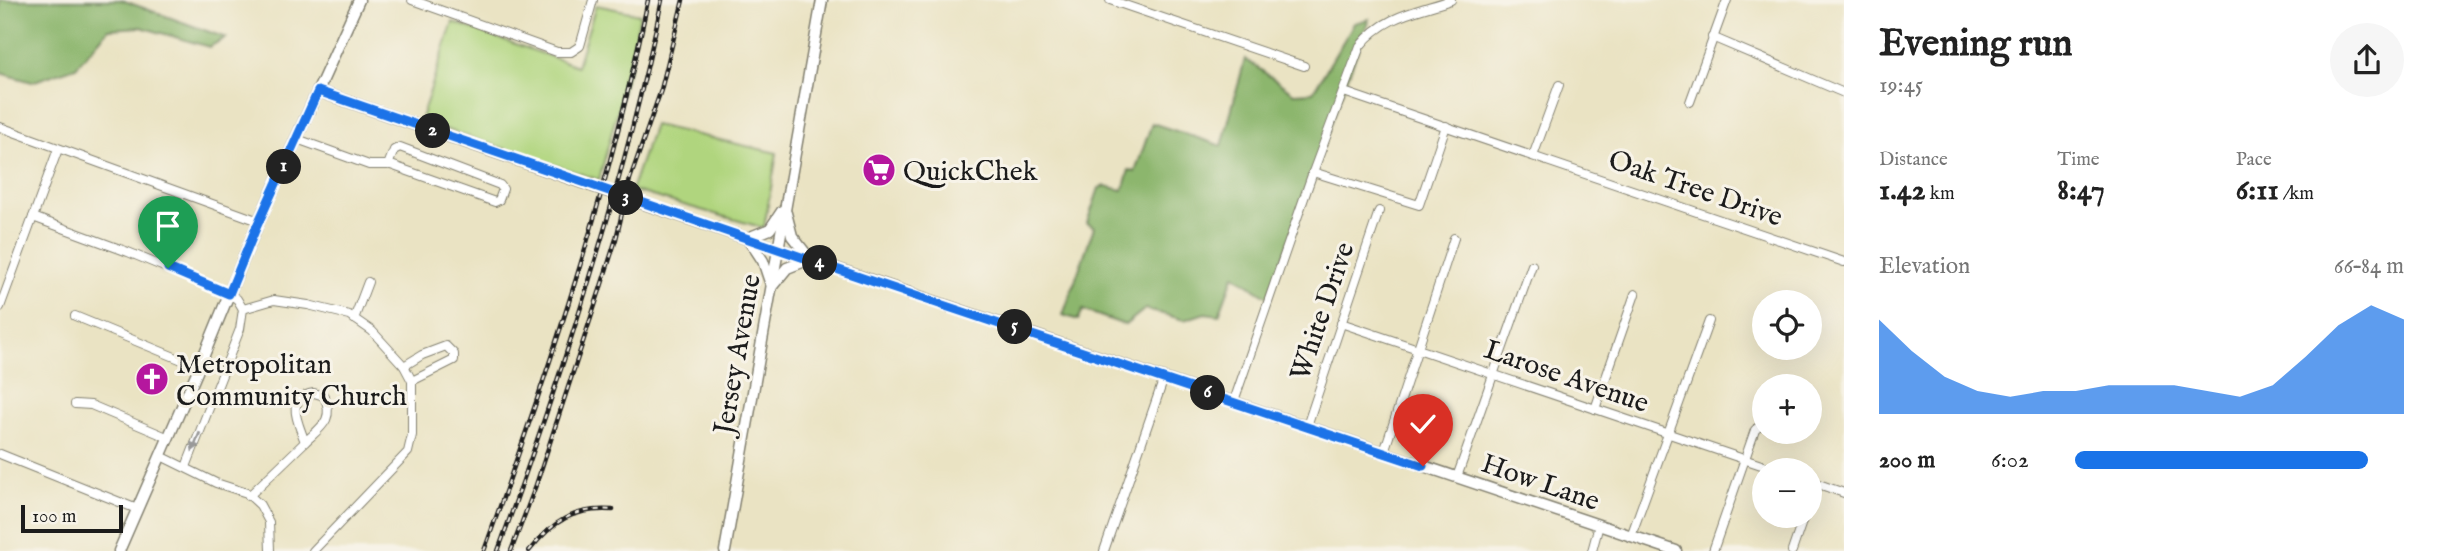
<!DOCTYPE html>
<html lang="en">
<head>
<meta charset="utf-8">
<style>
	body { margin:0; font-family:"IM FELL English",serif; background:#f6f6f6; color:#222; height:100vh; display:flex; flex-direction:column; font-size:26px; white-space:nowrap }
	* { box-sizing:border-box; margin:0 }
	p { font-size:23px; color:#767676 }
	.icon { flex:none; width:38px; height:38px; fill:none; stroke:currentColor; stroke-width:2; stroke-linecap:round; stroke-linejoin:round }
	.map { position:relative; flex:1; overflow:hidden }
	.panel { display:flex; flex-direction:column; background:#fff; width:595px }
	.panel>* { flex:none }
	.tools { position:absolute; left:1752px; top:290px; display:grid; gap:14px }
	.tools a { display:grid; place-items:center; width:70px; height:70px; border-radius:50%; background:#fff; box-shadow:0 7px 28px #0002; font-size:35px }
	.scale { position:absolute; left:21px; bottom:18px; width:102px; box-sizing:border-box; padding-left:7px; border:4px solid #1c1c1c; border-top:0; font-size:19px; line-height:24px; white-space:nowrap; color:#1c1c1c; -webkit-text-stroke:5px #f7f3e8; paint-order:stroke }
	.pin { position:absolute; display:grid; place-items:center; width:60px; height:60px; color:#fff; margin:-72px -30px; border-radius:50% 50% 50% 0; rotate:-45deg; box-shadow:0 0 7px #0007 }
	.pin .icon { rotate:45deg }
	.km { position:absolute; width:35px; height:35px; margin:-18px; border-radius:50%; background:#222; color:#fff; font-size:19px; line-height:35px; text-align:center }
	.round { display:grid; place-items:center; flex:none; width:74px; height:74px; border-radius:37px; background:#f6f6f6 }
	.overview { display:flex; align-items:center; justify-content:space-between; height:119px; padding:0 35px }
	h1 { font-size:38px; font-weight:800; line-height:52px }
	.stats { display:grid; grid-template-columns:repeat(3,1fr); gap:10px; height:119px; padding:7px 35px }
	.stats div { display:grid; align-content:center }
	.stats b { font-size:30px; font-weight:800 }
	.stats small { font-size:19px; font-weight:400 }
	.stats p { font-size:19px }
	.chart { height:196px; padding:14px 35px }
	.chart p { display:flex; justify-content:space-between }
	.chart svg { width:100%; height:126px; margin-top:7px; fill:#1a73e8; opacity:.7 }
	ul { padding:0 35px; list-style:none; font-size:23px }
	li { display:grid; grid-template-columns:112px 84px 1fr; align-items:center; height:52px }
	li i { height:18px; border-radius:9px; background:#1a73e8 }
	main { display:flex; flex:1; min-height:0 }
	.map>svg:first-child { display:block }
</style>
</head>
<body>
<main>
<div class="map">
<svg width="1844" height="551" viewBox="0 0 1844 551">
	<rect width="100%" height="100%" fill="#f7f3e8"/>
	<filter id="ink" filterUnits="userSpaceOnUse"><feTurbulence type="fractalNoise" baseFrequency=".0143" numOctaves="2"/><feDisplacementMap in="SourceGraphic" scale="14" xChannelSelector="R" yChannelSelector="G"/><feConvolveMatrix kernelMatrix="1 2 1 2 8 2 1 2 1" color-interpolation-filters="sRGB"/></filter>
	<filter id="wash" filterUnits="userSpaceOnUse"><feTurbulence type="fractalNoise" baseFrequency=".00686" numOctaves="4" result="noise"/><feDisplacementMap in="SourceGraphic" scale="28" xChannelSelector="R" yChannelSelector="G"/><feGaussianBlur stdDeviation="1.57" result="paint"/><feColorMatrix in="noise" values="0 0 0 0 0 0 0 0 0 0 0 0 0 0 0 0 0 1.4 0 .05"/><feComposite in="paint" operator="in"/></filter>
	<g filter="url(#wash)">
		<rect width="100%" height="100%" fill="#eae3c3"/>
		<!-- green -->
		<g fill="#b0d57e" stroke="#66784d" stroke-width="2">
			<path d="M596,5L640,14L629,68L599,180L420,121L453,22L577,66Z"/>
			<path d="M654,125L777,153L764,228L631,190Z"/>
		</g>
		<!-- forest -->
		<g fill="#8cb66d" stroke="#546944" stroke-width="2">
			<path d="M0,0H122L226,38L209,47L141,27L109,29L76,67L32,82L0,73Z"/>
			<path d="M1369,19L1268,297L1234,275L1219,315L1205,313L1184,320L1145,309L1125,325L1083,310L1078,320L1063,315L1094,227L1087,223L1099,188L1105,186L1123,190L1129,170L1135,172L1152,123L1222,146L1245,59L1294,93L1313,92L1354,23Z"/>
		</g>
	</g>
	<g filter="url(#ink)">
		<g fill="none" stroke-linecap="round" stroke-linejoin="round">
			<defs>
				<g id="street">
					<path d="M412,0L557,52H571L580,46L593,0"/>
					<path d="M1110,0L1304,66"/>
					<path d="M1712,37L1844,93"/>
					<path d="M1344,92L1844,262"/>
					<path d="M1690,102L1727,0"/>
					<path d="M0,127L259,221"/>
					<path d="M297,139L369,165H391L495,202L499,200L503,189L500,185L400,147L394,150L388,165"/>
					<path d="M1533,156L1559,85"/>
					<path d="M1313,172L1419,205L1446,126"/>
					<path d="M33,217L128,252L229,294L237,299L243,309"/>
					<path d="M0,307L58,149"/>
					<path d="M243,309L274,300L308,305L349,315L372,331L404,366L412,381V435L408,452L313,551"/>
					<path d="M75,316L199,367"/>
					<path d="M354,319L368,282"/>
					<path d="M1341,323L1779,471"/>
					<path d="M404,366L422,355L446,346L454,354V360L412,381"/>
					<path d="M314,393L324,396C335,420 321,427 305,442C298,422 284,398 314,393Z"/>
					<path d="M1234,401L1313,172L1360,46C1385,15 1416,12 1451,0"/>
					<path d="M75,404L91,405L169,438"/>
					<path d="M1595,409L1635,294"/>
					<path d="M1307,426L1379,211"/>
					<path d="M1384,452L1454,238"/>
					<path d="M0,454L137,509"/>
					<path d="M161,456L216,483L247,493L260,505L269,522L270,551"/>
					<path d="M186,467L240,329L243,309"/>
					<path d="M1457,477L1532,265"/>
					<path d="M1810,481L1844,493"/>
					<path d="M249,496L305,442"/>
					<path d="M1810,499L1815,483"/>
					<path d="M1631,536L1709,321"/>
					<path d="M1104,551L1164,378"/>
					<path d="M1592,551L1599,525"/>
					<path d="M1713,551L1755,430L1764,422"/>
					<path d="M1792,551L1804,516"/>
				</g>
				<g id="secondary">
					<path d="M318,91L589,185"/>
					<path d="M630,199L1676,551"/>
					<path d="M786,213L792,236L810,259"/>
					<path d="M748,238L763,261L770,282"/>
					<path d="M748,238L770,229L782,211"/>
					<path d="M773,285L787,268L810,259"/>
					<path d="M119,551L197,372L259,221L359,0"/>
					<path d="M725,551L822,0"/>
				</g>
			</defs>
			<!-- street casing -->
			<use href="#street" stroke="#838070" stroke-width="10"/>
			<!-- secondary casing -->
			<use href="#secondary" stroke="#838070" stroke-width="13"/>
			<!-- street -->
			<use href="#street" stroke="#fff" stroke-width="8"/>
			<!-- secondary -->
			<use href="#secondary" stroke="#fff" stroke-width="10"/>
			<defs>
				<g id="rail">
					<path d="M484,551C549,371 610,188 648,0"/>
					<path d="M498,551C563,371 623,188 662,0"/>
					<path d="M511,551L536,485L600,290L616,239L630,179L661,90L683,0"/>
					<path d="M529,551C553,521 574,507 613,510"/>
				</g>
			</defs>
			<!-- rail casing -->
			<use href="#rail" stroke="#1c1c1c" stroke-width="4.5"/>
			<!-- rail -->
			<use href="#rail" stroke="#f7f3e8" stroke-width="2" stroke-dasharray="5" stroke-linecap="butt"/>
			<defs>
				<path id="secondary-bridge" d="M589,185L630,199"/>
			</defs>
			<!-- secondary-bridge casing -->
			<use href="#secondary-bridge" stroke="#838070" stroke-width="13" stroke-linecap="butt"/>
			<!-- secondary-bridge -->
			<use href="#secondary-bridge" stroke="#fff" stroke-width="10"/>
		</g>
		<!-- one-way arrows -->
		<defs><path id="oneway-solid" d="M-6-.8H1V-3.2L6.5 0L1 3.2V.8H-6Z" transform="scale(1.75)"/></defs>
		<use fill="#999" href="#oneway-solid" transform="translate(196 442) rotate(112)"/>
	</g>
	<g fill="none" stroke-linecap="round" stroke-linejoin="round" filter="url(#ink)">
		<defs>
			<path id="route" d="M168,268L229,294L256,228L318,91L877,283L1423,466"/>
		</defs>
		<!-- route casing -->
		<use href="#route" stroke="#fff" stroke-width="14"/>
		<!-- route -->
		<use href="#route" stroke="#1a73e8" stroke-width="9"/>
	</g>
	<!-- icons -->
	<defs>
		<symbol id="supermarket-disc" viewBox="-11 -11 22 22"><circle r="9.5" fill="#b5179e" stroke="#f7f3e8"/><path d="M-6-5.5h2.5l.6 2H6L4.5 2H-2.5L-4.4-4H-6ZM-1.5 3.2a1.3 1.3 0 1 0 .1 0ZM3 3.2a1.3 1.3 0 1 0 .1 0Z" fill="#fff"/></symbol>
		<symbol id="church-disc" viewBox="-11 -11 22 22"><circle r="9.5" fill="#b5179e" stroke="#f7f3e8"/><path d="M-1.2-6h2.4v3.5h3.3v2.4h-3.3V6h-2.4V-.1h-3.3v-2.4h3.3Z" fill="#fff"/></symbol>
	</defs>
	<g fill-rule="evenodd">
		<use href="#supermarket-disc" x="860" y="151" width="38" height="38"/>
		<use href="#church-disc" x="133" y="360" width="38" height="38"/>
	</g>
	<g text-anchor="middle" stroke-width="6" stroke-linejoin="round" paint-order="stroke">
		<!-- poi labels -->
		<g font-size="28" fill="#1c1c1c" stroke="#f7f3e8" text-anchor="start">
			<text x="903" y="180">QuickChek</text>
			<text x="176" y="373">Metropolitan<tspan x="176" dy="32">Community Church</tspan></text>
		</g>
		<!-- street labels -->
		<g font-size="28" fill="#1c1c1c" stroke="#f7f3e8">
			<text transform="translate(1696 187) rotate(19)" y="10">Oak Tree Drive</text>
			<text transform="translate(1321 311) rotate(-71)" y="10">White Drive</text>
			<text transform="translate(736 354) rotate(-80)" y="10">Jersey Avenue</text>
			<text transform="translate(1567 375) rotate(19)" y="10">Larose Avenue</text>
			<text transform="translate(1541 481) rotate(19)" y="10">How Lane</text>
		</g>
	</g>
</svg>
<div class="tools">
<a><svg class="icon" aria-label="locate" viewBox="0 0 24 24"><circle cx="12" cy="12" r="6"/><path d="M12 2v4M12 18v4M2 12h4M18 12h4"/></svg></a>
<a>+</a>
<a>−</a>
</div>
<div class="scale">100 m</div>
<div class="pin" style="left:168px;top:268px;background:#1e9e55"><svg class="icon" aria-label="arrive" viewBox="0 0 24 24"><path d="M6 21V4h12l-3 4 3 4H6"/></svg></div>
<div class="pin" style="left:1423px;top:466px;background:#d93025"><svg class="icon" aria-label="check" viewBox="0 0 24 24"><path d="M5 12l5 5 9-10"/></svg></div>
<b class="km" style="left:284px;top:167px">1</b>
<b class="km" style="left:433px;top:131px">2</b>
<b class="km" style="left:626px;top:198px">3</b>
<b class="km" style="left:820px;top:263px">4</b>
<b class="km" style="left:1015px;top:327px">5</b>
<b class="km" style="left:1208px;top:393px">6</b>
</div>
<section class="panel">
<div class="overview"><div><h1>Evening run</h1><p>19:45</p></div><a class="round"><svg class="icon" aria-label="share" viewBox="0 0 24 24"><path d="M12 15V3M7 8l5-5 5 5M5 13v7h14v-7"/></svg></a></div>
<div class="stats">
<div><p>Distance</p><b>1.42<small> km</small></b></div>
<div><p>Time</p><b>8:47</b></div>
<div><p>Pace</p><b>6:11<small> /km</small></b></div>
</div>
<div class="chart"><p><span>Elevation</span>66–84 m</p>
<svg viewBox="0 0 160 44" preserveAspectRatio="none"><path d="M0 44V11L10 22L20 31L30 36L40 38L50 36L60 36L70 34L80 34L90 34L100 36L110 38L120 34L130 24L140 13L150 6L160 11V44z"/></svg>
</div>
<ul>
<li><b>200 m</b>6:02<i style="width:89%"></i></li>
</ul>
</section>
</main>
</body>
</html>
